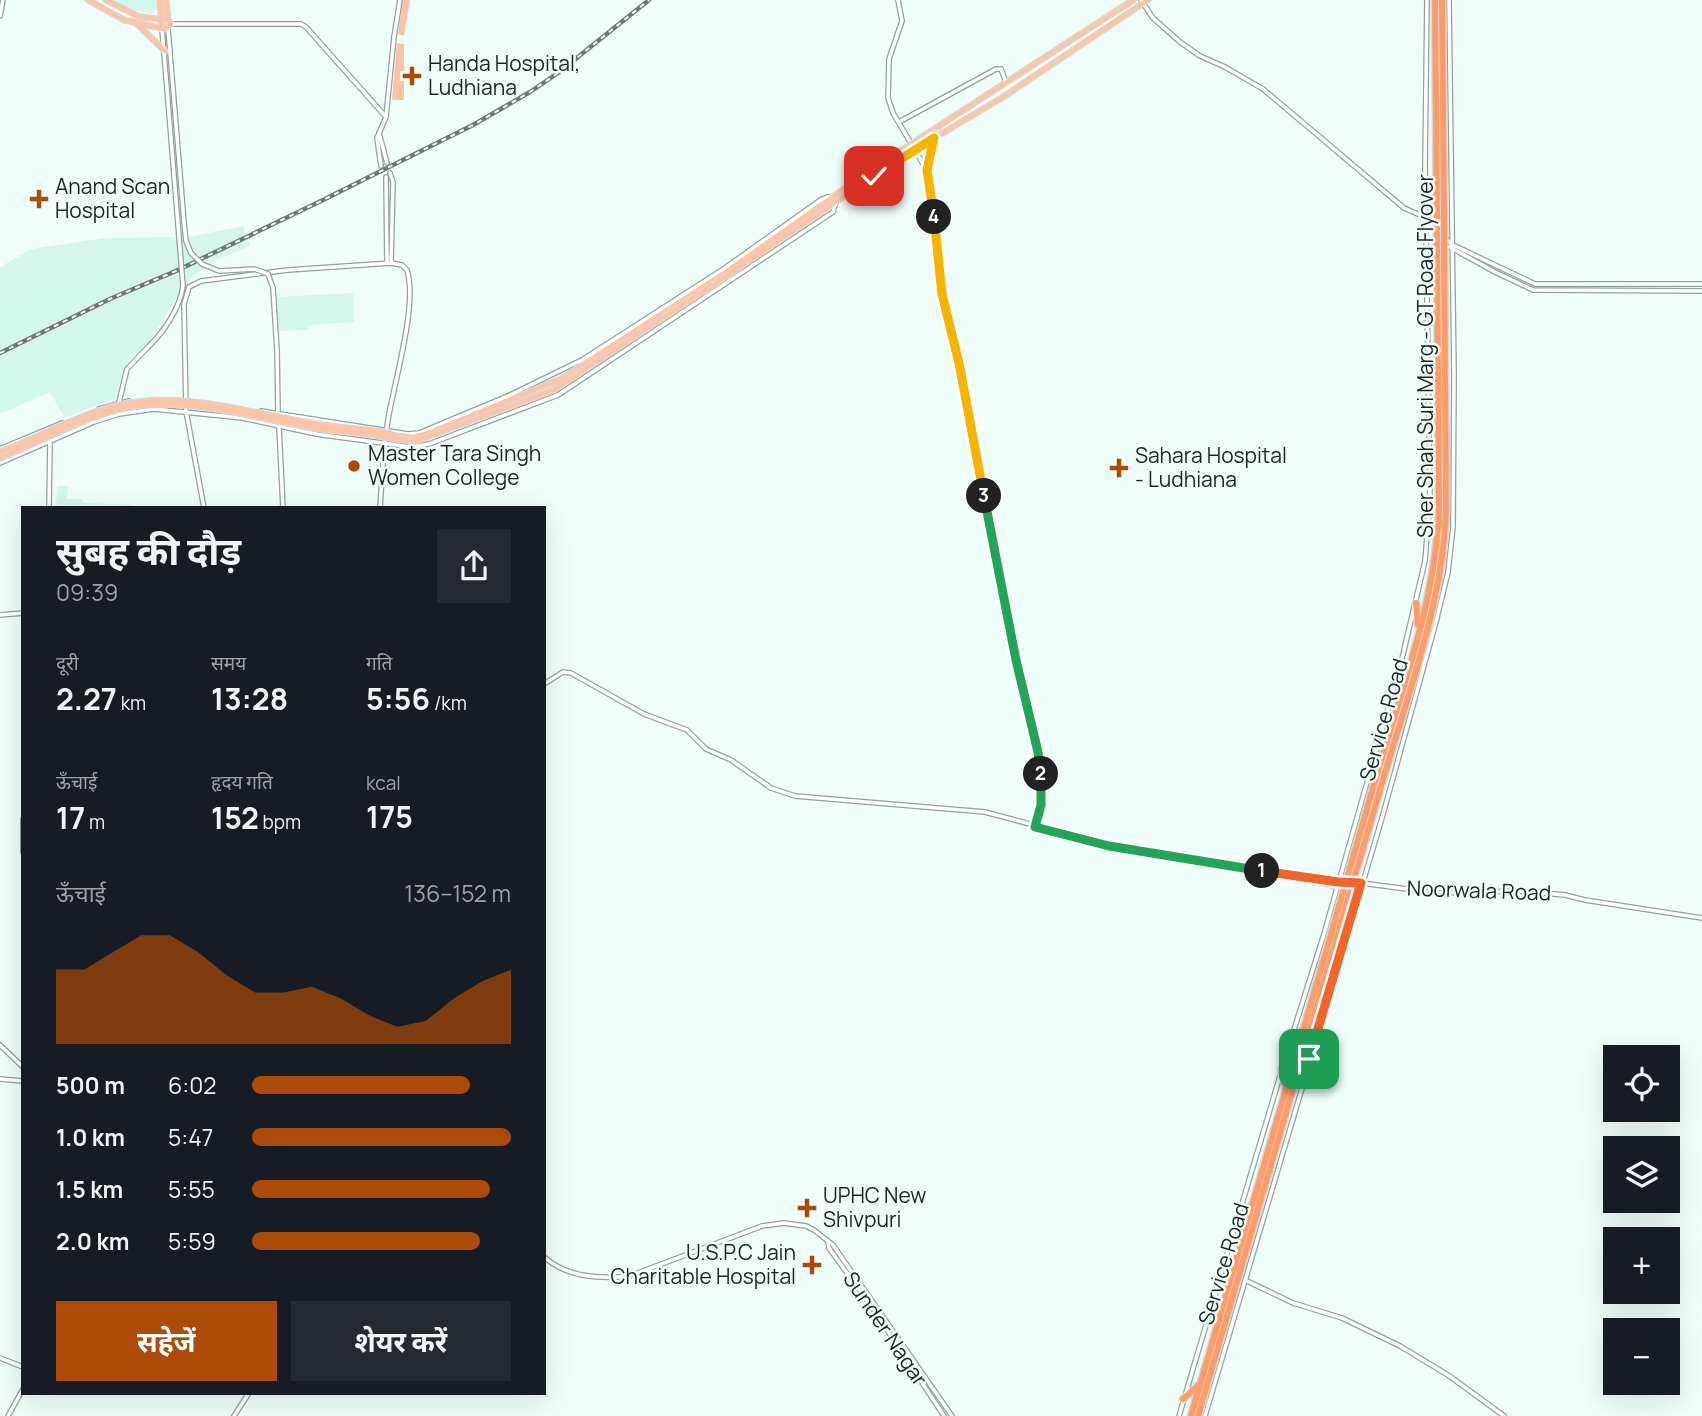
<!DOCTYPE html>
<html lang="hi">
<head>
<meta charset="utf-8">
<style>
	body { margin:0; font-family:Manrope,"Noto Sans Devanagari",sans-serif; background:#242831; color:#f1f3f6; height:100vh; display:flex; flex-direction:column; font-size:26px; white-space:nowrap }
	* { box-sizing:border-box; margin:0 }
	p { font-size:23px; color:#9ea1a6 }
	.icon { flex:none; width:38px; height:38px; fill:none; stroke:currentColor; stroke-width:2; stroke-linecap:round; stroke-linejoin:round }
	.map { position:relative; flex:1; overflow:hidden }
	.sheet { position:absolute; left:21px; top:506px; width:525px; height:889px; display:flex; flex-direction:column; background:#171b24; border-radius:0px; box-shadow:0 7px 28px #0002 }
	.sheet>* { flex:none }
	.tools { position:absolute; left:1603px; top:1045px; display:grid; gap:14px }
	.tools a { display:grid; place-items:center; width:77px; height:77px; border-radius:0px; background:#171b24; box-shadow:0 7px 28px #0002; font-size:35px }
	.pin { position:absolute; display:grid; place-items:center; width:60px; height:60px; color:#fff; margin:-30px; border-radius:14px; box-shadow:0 4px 10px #0006 }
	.km { position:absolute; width:35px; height:35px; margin:-18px; border-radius:50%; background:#222; color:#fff; font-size:19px; line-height:35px; text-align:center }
	.round { display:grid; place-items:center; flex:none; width:74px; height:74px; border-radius:0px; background:#242831 }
	.head { display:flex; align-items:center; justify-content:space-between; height:119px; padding:0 35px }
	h1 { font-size:38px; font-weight:700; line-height:52px }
	.figures { display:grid; grid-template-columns:repeat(3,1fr); gap:10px; height:119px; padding:7px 35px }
	.figures div { display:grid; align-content:center }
	.figures b { font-size:30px; font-weight:700 }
	.figures small { font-size:19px; font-weight:400 }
	.figures p { font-size:19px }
	.chart { height:196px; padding:14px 35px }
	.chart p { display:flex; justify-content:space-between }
	.chart svg { width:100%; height:126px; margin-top:7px; fill:#ac4b08; opacity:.7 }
	.button { display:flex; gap:14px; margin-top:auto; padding:14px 35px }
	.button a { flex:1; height:80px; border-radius:0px; background:#ac4b08; color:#fff; font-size:28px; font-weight:700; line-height:80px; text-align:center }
	.button a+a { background:#242831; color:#f1f3f6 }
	ul { padding:0 35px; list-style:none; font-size:23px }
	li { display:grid; grid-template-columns:112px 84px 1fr; align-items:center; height:52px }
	li i { height:18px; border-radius:9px; background:#ac4b08 }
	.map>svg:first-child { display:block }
</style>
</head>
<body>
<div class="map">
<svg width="1702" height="1416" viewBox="0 0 1702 1416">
	<rect width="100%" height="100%" fill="#f0fef9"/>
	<!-- built -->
	<g fill="#d5f6eb">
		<path d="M112,0H158L159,5L152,14L126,8Z"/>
		<path d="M243,226L250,246L214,261L185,283L152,338L127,363L116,398L65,418L50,392L0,414V267L32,249L105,238L189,237Z"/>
		<path d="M354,293V322L308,325V330L277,331L276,297Z"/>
		<path d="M57,486H68L67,499H81L83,503L132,505V507H56Z"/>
	</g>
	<!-- green -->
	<g fill="#fcc3a8">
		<path d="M403,0H410L404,36L398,34Z"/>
		<path d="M397,43L404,44V100H392Z"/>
	</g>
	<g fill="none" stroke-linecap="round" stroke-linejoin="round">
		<defs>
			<g id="minor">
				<path d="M898,0L902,21L889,59L888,98L893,113L929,174L942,299L959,363L1016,660L1038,752L1041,797L1035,827"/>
				<path d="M1141,0L1153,18L1180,42L1200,56L1225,67L1263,89L1404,208L1420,215L1437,232"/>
				<path d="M0,16L3,0"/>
				<path d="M171,24H301L306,27L386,117"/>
				<path d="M168,28L173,89"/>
				<path d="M162,29L167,89"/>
				<path d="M899,122L996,69H1001L1006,82"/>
				<path d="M379,133L387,163"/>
				<path d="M381,166L377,138L386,117L394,37L400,0"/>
				<path d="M390,173L393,182L391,263"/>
				<path d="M386,177L387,263"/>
				<path d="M1446,239L1453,245L1535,284H1702"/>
				<path d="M1446,245L1495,272L1533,290L1702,291"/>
				<path d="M277,350L278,414"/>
				<path d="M119,402L127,369L148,347"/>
				<path d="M99,409L129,401"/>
				<path d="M261,411L408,434L419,433L510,395L582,360L725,268L822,199L827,197H833"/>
				<path d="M279,427L283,508"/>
				<path d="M0,449L62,423"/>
				<path d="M0,463L94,422L119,414L154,409L243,418L316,434L411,447L429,444L558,395L833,212L836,202"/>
				<path d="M49,508L50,440"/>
				<path d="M204,508L186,411L184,304L189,287L201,281L288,270L391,263L402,265L407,270C418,305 394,382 388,420C383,449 382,479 380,508"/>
				<path d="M0,615L23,613"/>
				<path d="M544,684L563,672L571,673L644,714L687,730L706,749L731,760L771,788L795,796L985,812L1056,831L1083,840L1109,846L1263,872L1346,882"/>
				<path d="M23,819V852"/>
				<path d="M1049,831L1097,847L1336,886"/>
				<path d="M1354,882L1437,893L1521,891L1565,895L1585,900L1702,918"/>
				<path d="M0,1045L23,1067"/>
				<path d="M1282,1068L1324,934L1401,663L1425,561L1430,498L1425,167L1427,0"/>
				<path d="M0,1079L23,1081"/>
				<path d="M828,1242L829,1248L874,1310L944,1416"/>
				<path d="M544,1257C568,1278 600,1279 630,1276L762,1226L784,1223L806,1226L814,1230L833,1245L952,1416"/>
				<path d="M1245,1280L1293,1303L1342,1318L1400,1346L1448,1375L1504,1416"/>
				<path d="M0,1358L23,1367"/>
				<path d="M8,1416L23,1389"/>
				<path d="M234,1416L249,1393"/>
				<path d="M1179,1416L1280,1076"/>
				<path d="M1205,1416L1382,818L1436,622L1448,572L1453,527L1454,374L1449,0"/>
			</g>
			<g id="major">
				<path d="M88,0L124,20L165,29L171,24L168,20L166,0"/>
				<path d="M106,0L140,17L168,20"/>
				<path d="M160,0L162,29"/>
				<path d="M138,25L165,51"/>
				<path d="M919,139L1133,0"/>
				<path d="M924,144L1003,97L1148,0"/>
				<path d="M927,170L934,138"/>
				<path d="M728,275L874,176"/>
				<path d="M392,434L413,437L425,434L561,379L724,273L871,170"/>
			</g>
			<g id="highway">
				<path d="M1435,0L1437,227"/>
				<path d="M1442,0L1444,227"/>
				<path d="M1416,603L1418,625"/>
				<path d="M1377,774C1403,686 1437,597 1439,505L1437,246"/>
				<path d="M1384,776C1410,688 1444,598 1446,506L1444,246"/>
				<path d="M1282,1068V1077L1287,1087"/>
				<path d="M1183,1399L1200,1384"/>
				<path d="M1191,1416L1321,969"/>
				<path d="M1198,1416L1327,971"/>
			</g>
		</defs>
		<!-- minor casing -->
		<use href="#minor" stroke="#8ea49c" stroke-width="6"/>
		<!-- major casing -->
		<use href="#major" stroke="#d6d8d7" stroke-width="7"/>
		<!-- highway casing -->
		<use href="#highway" stroke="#d6d8d7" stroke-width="9"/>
		<!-- minor -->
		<use href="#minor" stroke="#fff" stroke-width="3.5"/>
		<!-- major -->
		<use href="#major" stroke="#ffc4a6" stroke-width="4.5"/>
		<!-- highway -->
		<use href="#highway" stroke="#ff9c6a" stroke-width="6"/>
		<defs>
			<path id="rail" d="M0,353L112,298L176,271L321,201L473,125L530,92L558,73L649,0"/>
		</defs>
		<!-- rail casing -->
		<use href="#rail" stroke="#6d7874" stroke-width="4.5"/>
		<!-- rail -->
		<use href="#rail" stroke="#f0fef9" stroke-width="2" stroke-dasharray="5" stroke-linecap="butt"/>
		<defs>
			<g id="minor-bridge">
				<path d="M173,89L184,222L186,241L191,253L202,264L219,271L255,269L268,274L273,288L277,350"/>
				<path d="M148,347C164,332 180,308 183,286L167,89"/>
			</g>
			<g id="major-bridge">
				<path d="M871,170L919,139"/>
				<path d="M874,176L924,144"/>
				<path d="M0,452C38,438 75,416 115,406C182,389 251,414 317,424C342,428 367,429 392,434"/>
				<path d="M0,458C48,439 93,410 145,405C202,400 257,419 313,428C332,431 352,432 372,435C387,437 403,442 419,440L553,390L728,275"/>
			</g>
			<g id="highway-bridge">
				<path d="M1437,227V246"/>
				<path d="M1444,227V246"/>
				<path d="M1321,969L1377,774"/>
				<path d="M1327,971L1384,776"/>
			</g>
		</defs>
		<!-- minor-bridge casing -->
		<use href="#minor-bridge" stroke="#8ea49c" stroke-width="6" stroke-linecap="butt"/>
		<!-- major-bridge casing -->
		<use href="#major-bridge" stroke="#d6d8d7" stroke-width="7" stroke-linecap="butt"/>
		<!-- highway-bridge casing -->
		<use href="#highway-bridge" stroke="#d6d8d7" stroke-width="9" stroke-linecap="butt"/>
		<!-- minor-bridge -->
		<use href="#minor-bridge" stroke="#fff" stroke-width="3.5"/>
		<!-- major-bridge -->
		<use href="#major-bridge" stroke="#ffc4a6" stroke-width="4.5"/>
		<!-- highway-bridge -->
		<use href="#highway-bridge" stroke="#ff9c6a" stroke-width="6"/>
	</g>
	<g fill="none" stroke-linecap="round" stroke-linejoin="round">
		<defs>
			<path id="split-1" d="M1262,871L1338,882L1361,883L1309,1059"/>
			<path id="split-2" d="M1041,774V805L1035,827L1109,846L1262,871"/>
			<path id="split-3" d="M984,496L1016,660L1038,752L1041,774"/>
			<path id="split-4" d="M934,217L942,294L959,363L984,496"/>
			<path id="split-5" d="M874,176L934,138L927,170L934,217"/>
		</defs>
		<!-- split-1 casing -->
		<use href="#split-1" stroke="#fff" stroke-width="14"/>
		<!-- split-2 casing -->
		<use href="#split-2" stroke="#fff" stroke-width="14"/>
		<!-- split-3 casing -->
		<use href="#split-3" stroke="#fff" stroke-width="14"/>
		<!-- split-4 casing -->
		<use href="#split-4" stroke="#fff" stroke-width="14"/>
		<!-- split-5 casing -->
		<use href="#split-5" stroke="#fff" stroke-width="14"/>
		<!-- split-1 -->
		<use href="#split-1" stroke="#f0652b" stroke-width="9"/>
		<!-- split-2 -->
		<use href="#split-2" stroke="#22a559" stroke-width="9"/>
		<!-- split-3 -->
		<use href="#split-3" stroke="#22a559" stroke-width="9"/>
		<!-- split-4 -->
		<use href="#split-4" stroke="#f5b400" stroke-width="9"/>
		<!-- split-5 -->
		<use href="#split-5" stroke="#f5b400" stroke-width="9"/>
	</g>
	<!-- markers -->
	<g fill="#ac4b08" stroke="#f0fef9" stroke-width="2.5">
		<path d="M408.5 65.5h7v7h7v7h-7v7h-7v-7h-7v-7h7z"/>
		<path d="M35.5 188.5h7v7h7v7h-7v7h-7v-7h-7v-7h7z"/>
		<circle cx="354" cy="466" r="7"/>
		<path d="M1115.5 457.5h7v7h7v7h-7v7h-7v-7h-7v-7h7z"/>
		<path d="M803.5 1197.5h7v7h7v7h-7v7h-7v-7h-7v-7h7z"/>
		<path d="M808.5 1254.5h7v7h7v7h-7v7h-7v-7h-7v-7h7z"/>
	</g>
	<g text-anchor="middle" stroke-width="5" stroke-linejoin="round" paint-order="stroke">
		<!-- poi labels -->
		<g font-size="21" fill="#1b2421" stroke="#f0fef9" text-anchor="start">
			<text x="428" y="71">Handa Hospital,<tspan x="428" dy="24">Ludhiana</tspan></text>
			<text x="55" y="194">Anand Scan<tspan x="55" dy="24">Hospital</tspan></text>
			<text x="368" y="461">Master Tara Singh<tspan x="368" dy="24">Women College</tspan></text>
			<text x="1135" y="463">Sahara Hospital<tspan x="1135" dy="24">- Ludhiana</tspan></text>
			<text x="823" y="1203">UPHC New<tspan x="823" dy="24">Shivpuri</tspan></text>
			<text x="796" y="1260" text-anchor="end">U.S.P.C Jain<tspan x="796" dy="24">Charitable Hospital</tspan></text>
		</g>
		<!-- street labels -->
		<g font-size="21" fill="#1b2421" stroke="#f0fef9">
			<text transform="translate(1426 356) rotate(-90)" y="7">Sher Shah Suri Marg - GT Road Flyover</text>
			<text transform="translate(1384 720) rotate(-74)" y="7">Service Road</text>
			<text transform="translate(1479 891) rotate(2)" y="7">Noorwala Road</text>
			<text transform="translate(1224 1264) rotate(-73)" y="7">Service Road</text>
			<text transform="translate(885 1329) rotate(56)" y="7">Sunder Nagar</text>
		</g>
	</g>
</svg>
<div class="tools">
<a><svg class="icon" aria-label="locate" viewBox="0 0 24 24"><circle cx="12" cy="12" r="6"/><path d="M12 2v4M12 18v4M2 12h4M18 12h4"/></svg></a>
<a><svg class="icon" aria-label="layers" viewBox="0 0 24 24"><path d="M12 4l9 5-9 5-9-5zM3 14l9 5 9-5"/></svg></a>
<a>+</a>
<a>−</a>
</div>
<div class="pin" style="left:1309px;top:1059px;background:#1e9e55"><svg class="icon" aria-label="arrive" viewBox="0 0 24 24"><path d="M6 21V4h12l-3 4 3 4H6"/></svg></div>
<div class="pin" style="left:874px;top:176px;background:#d93025"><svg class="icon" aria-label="check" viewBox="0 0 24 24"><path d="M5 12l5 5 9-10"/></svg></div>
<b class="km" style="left:1262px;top:871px">1</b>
<b class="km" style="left:1041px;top:774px">2</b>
<b class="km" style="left:984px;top:496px">3</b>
<b class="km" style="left:934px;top:217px">4</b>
<section class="sheet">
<div class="head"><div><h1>सुबह की दौड़</h1><p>09:39</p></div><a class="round"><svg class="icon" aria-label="share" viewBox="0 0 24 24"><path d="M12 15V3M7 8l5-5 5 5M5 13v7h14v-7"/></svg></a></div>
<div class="figures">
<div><p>दूरी</p><b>2.27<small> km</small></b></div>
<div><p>समय</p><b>13:28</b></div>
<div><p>गति</p><b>5:56<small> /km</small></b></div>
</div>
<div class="figures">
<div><p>ऊँचाई</p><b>17<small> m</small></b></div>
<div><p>हृदय गति</p><b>152<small> bpm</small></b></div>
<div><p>kcal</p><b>175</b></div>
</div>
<div class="chart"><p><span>ऊँचाई</span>136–152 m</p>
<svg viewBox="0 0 160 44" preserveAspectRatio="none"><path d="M0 44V18L10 18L20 12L30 6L40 6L50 12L60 20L70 26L80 26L90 24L100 28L110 34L120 38L130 36L140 28L150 22L160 18V44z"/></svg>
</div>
<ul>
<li><b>500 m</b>6:02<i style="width:84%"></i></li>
<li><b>1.0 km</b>5:47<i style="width:100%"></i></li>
<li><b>1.5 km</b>5:55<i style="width:92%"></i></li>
<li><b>2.0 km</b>5:59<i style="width:88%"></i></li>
</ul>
<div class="button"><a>सहेजें</a><a>शेयर करें</a></div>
</section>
</div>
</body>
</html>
